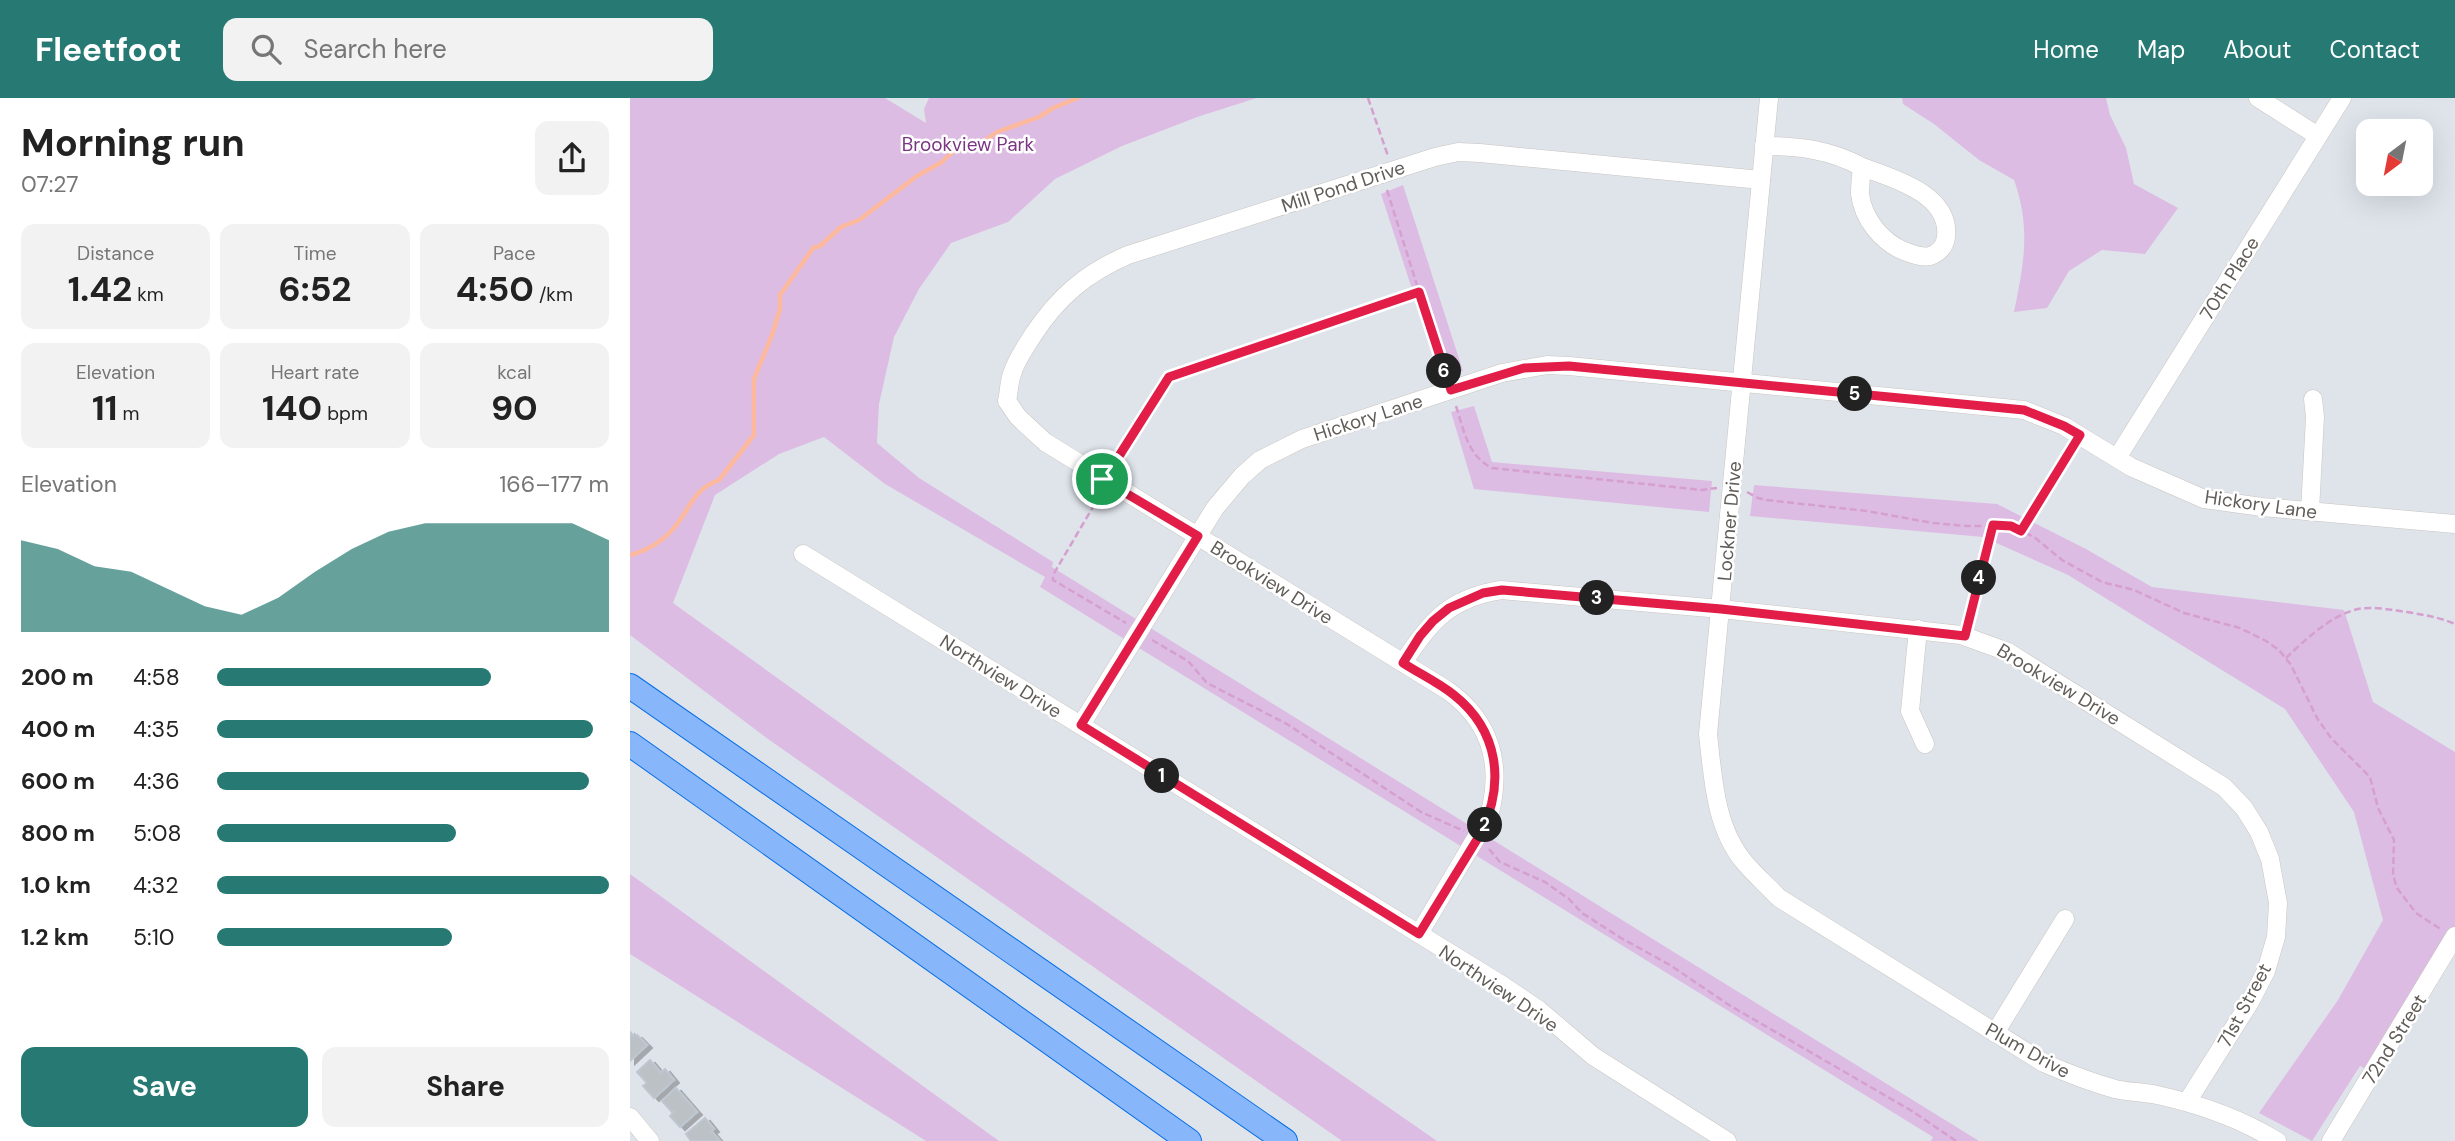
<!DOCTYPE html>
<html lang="en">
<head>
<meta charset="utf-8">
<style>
	body { margin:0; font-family:"DM Sans",sans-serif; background:#f2f2f2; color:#222; height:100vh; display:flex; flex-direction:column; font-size:26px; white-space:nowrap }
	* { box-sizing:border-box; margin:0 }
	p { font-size:23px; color:#767676 }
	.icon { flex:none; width:38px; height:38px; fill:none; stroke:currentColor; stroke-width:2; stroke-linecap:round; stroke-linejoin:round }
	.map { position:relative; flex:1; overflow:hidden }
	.side { display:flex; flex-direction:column; background:#fff; width:630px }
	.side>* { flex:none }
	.needle { width:46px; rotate:212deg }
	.buttons { position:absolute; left:1726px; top:21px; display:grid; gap:14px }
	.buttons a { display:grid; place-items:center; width:77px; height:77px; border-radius:14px; background:#fff; box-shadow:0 7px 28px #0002; font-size:35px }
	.pin { position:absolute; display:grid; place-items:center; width:60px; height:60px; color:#fff; margin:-30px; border:4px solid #fff; border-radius:50%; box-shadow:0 2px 7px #0007 }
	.km { position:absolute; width:35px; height:35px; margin:-18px; border-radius:50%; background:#222; color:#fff; font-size:19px; line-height:35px; text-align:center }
	.round { display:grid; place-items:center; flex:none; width:74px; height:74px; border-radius:14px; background:#f2f2f2 }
	.overview { display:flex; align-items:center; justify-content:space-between; height:119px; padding:0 21px }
	h1 { font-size:38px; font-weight:700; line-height:52px }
	.figures { display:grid; grid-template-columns:repeat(3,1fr); gap:10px; height:119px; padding:7px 21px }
	.figures div { display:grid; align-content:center; border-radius:14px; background:#f2f2f2; text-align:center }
	.figures b { font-size:35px; font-weight:700 }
	.figures small { font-size:19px; font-weight:400 }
	.figures p { font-size:19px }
	.chart { height:196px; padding:14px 21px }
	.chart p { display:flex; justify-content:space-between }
	.chart svg { width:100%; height:126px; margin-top:7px; fill:#267a73; opacity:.7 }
	.action { display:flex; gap:14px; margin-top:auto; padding:14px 21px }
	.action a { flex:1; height:80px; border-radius:14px; background:#267a73; color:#fff; font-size:28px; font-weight:700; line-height:80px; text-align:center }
	.action a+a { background:#f2f2f2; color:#222 }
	ul { padding:0 21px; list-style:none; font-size:23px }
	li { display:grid; grid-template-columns:112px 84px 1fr; align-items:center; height:52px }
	li i { height:18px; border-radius:9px; background:#267a73 }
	header { display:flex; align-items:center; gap:42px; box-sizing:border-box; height:98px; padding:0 35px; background:#267a73; color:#fff }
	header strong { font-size:33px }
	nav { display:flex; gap:38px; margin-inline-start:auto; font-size:24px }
	.search { width:490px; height:63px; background:#f2f2f2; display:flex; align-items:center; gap:18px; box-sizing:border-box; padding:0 24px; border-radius:14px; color:#767676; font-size:26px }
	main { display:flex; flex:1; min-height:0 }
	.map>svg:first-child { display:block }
</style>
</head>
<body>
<header>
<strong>Fleetfoot</strong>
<div class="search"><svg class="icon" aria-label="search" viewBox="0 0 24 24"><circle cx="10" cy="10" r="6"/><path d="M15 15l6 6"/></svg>Search here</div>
<nav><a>Home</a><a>Map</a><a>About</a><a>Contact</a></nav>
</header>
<main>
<section class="side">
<div class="overview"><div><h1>Morning run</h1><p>07:27</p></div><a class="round"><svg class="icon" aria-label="share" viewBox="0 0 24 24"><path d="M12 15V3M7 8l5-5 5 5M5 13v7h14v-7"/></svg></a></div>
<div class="figures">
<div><p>Distance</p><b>1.42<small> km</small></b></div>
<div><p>Time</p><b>6:52</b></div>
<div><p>Pace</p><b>4:50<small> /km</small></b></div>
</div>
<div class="figures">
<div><p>Elevation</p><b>11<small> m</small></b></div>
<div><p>Heart rate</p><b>140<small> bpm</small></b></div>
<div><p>kcal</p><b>90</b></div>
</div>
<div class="chart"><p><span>Elevation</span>166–177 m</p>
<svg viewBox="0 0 160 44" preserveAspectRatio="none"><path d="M0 44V12L10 15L20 21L30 23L40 29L50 35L60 38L70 32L80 23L90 15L100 9L110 6L120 6L130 6L140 6L150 6L160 12V44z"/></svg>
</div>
<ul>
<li><b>200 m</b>4:58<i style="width:70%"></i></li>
<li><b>400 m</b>4:35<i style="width:96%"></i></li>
<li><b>600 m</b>4:36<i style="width:95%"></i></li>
<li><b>800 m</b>5:08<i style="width:61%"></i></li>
<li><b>1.0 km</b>4:32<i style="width:100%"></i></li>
<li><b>1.2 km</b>5:10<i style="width:60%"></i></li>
</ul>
<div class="action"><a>Save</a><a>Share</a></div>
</section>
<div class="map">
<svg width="1825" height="1043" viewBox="0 0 1825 1043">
	<defs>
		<filter id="shadow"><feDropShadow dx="5" dy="3" stdDeviation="0" flood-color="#0004"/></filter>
	</defs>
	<rect width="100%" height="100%" fill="#dfe4eb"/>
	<!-- green -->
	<g fill="#ddbce3">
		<path d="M0,0H255L296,25L294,11L299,0H627L570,18L492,48L425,81L378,124L321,145L289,191L264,239L249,306L247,345L289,380L423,464L422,469L1349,1043H1301L1303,1039L410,489L415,479L255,386L194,339L149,356L85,397L43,505L359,732L807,1043H712L138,641L0,537Z"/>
		<path d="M1272,0H1476L1480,17L1496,50L1504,86L1548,110L1515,156L1472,152L1439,173L1417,210L1384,214C1394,165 1401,130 1384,82L1349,62L1304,26L1273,6Z"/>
		<path d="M773,87L833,273L811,280L751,96Z"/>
		<path d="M844,308L862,364L1082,383L1079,414L844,391L821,314Z"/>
		<path d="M1124,387L1367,406L1456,451L1522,489L1714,512L1743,604L1825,654V838L1743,975L1730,968L1682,1043L1629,1015L1708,902L1753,822L1724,714L1655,611L1438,477L1353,439L1120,418Z"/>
		<path d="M0,776L369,1043H296L0,856Z"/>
	</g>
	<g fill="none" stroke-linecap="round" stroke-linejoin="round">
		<!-- stream -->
		<path stroke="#fdb99e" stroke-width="4.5" d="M0,457C19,452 35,442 47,426C61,408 64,391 89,382L124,337V281L142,237L150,211V197L183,150L190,148L211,129L229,122L287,78L312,64L321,55L354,43L367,34L409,19L423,10L448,0"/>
	</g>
	<!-- building -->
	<g fill="#bcc1c6" stroke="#bec6d0" stroke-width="2" filter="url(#shadow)">
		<path d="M0,934L4,938L7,937L17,947L0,963Z"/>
		<path d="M20,962L31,975L35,971L44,982L24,1000L13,988L17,985L7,974Z"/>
		<path d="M46,990L67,1014L50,1029L40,1018L45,1013L42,1014L32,1003Z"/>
		<path d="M75,1020L84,1031L81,1033L90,1043H61L56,1036Z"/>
	</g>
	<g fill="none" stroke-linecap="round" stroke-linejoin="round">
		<defs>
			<g id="minor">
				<path d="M1139,0L1078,636C1083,680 1085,730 1115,765C1125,777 1138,788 1149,800L1414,965C1437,975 1460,984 1485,991C1498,994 1513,994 1527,997C1569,1006 1611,1021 1647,1043"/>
				<path d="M1628,0L1688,38"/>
				<path d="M1134,48C1169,48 1201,52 1232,69C1231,78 1230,88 1230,96C1233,121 1252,144 1274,153C1282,156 1292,160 1300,158C1309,155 1315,148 1316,139C1321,96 1262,80 1232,69"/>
				<path d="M1487,360L1712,0"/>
				<path d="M1680,413L1685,319L1683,301"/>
				<path d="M173,456L872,887L909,912L963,958L1097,1043"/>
				<path d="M1288,531L1280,613L1295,646"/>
				<path d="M773,565C800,523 820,500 871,492L1091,511L1331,537L1378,554L1594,689L1614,710L1629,734L1640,761L1648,805L1646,839L1636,873L1620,904L1557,1004"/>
				<path d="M451,627L585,410L612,378L630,362L672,341L872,275L917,267L939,268L1394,312L1434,328L1501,369L1574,401L1632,409L1825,426"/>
				<path d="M789,836L859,718C873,667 861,623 817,592L415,344L388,319L377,303C379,294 379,284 382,276C386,262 395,250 403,237C428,199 456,175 498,157L805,59L828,54L850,55L1131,82"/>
				<path d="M1365,935L1435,821"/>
				<path d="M0,1019L20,1043"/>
				<path d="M1701,1043L1825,838"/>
			</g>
			<g id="highway">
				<path d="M0,588L655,1043"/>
				<path d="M0,646L559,1043"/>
			</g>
		</defs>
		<!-- minor casing -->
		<use href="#minor" stroke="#c8c5c1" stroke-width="19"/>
		<!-- highway casing -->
		<use href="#highway" stroke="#056de6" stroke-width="26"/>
		<!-- path -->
		<g stroke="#d59fcf" stroke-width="2.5" stroke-dasharray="7 3.5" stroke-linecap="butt">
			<path d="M738,0L758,58"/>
			<path d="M757,92L816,279"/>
			<path d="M826,308C834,333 838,358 862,370L1072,392L1087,390"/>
			<path d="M478,366L489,358L539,279L789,194"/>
			<path d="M1117,394L1128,400L1136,402L1237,413L1303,425L1337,428H1381L1404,439L1432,462L1472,484L1504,492L1554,515L1610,530L1636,543L1649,552L1661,567L1687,620L1701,640L1740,679L1748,710L1764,742L1763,777L1767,790L1786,815L1812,832"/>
			<path d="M470,397L423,477V482L496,525"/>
			<path d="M1391,433L1441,352"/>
			<path d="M1339,522L1363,427"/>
			<path d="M522,542L558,563L577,585L657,626L791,714L834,733"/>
			<path d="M1656,560C1675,542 1701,517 1728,511C1743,508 1762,512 1777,514C1794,517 1809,519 1825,526"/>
			<path d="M859,751L870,764L915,784L939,801L952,815L991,840L1040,867L1099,907L1282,1013L1326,1043"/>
		</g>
		<!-- minor -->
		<use href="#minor" stroke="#fff" stroke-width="18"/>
		<!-- highway -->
		<use href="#highway" stroke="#88b6fa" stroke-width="24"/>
	</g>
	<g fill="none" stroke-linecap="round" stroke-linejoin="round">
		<defs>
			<path id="route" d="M789,194L821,292L894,270L939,268L1394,312L1434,328L1450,337L1391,433L1381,428L1363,427L1335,538L1091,511L872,492L853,495L819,510L803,523L790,538L773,565C790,576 809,585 824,597C869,633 875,685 851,735L789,836L451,627L568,438L472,381L471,372L489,358L539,279Z"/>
		</defs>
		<!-- route casing -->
		<use href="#route" stroke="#fff" stroke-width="14"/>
		<!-- route -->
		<use href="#route" stroke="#e11d48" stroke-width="9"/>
	</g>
	<g text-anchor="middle" stroke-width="5" stroke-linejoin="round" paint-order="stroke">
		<!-- park labels -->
		<g font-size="19" fill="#7a3682" stroke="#fff">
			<text x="338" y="53">Brookview Park</text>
		</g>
		<!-- street labels -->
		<g font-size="19" fill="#605c58" stroke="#fff">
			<text transform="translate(713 88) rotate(-18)" y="7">Mill Pond Drive</text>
			<text transform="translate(1599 180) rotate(-58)" y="7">70th Place</text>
			<text transform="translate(738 319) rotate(-18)" y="7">Hickory Lane</text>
			<text transform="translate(1631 406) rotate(8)" y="7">Hickory Lane</text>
			<text transform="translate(1099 423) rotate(-85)" y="7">Lockner Drive</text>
			<text transform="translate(642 484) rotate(32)" y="7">Brookview Drive</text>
			<text transform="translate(371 578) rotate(32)" y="7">Northview Drive</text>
			<text transform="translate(1429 586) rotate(31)" y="7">Brookview Drive</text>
			<text transform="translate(869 890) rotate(34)" y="7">Northview Drive</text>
			<text transform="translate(1614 907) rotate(-62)" y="7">71st Street</text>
			<text transform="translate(1764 941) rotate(-58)" y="7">72nd Street</text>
			<text transform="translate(1398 952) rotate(29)" y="7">Plum Drive</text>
		</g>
	</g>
</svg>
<div class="buttons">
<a><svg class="needle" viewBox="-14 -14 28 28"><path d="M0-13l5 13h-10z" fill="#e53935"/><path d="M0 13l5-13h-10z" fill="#767676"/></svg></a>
</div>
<div class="pin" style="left:472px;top:381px;background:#1e9e55"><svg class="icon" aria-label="arrive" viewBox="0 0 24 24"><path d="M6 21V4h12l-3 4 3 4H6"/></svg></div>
<b class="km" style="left:532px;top:678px">1</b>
<b class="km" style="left:855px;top:727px">2</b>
<b class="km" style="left:967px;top:500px">3</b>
<b class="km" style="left:1349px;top:480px">4</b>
<b class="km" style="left:1225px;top:296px">5</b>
<b class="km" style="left:814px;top:273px">6</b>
</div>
</main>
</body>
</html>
